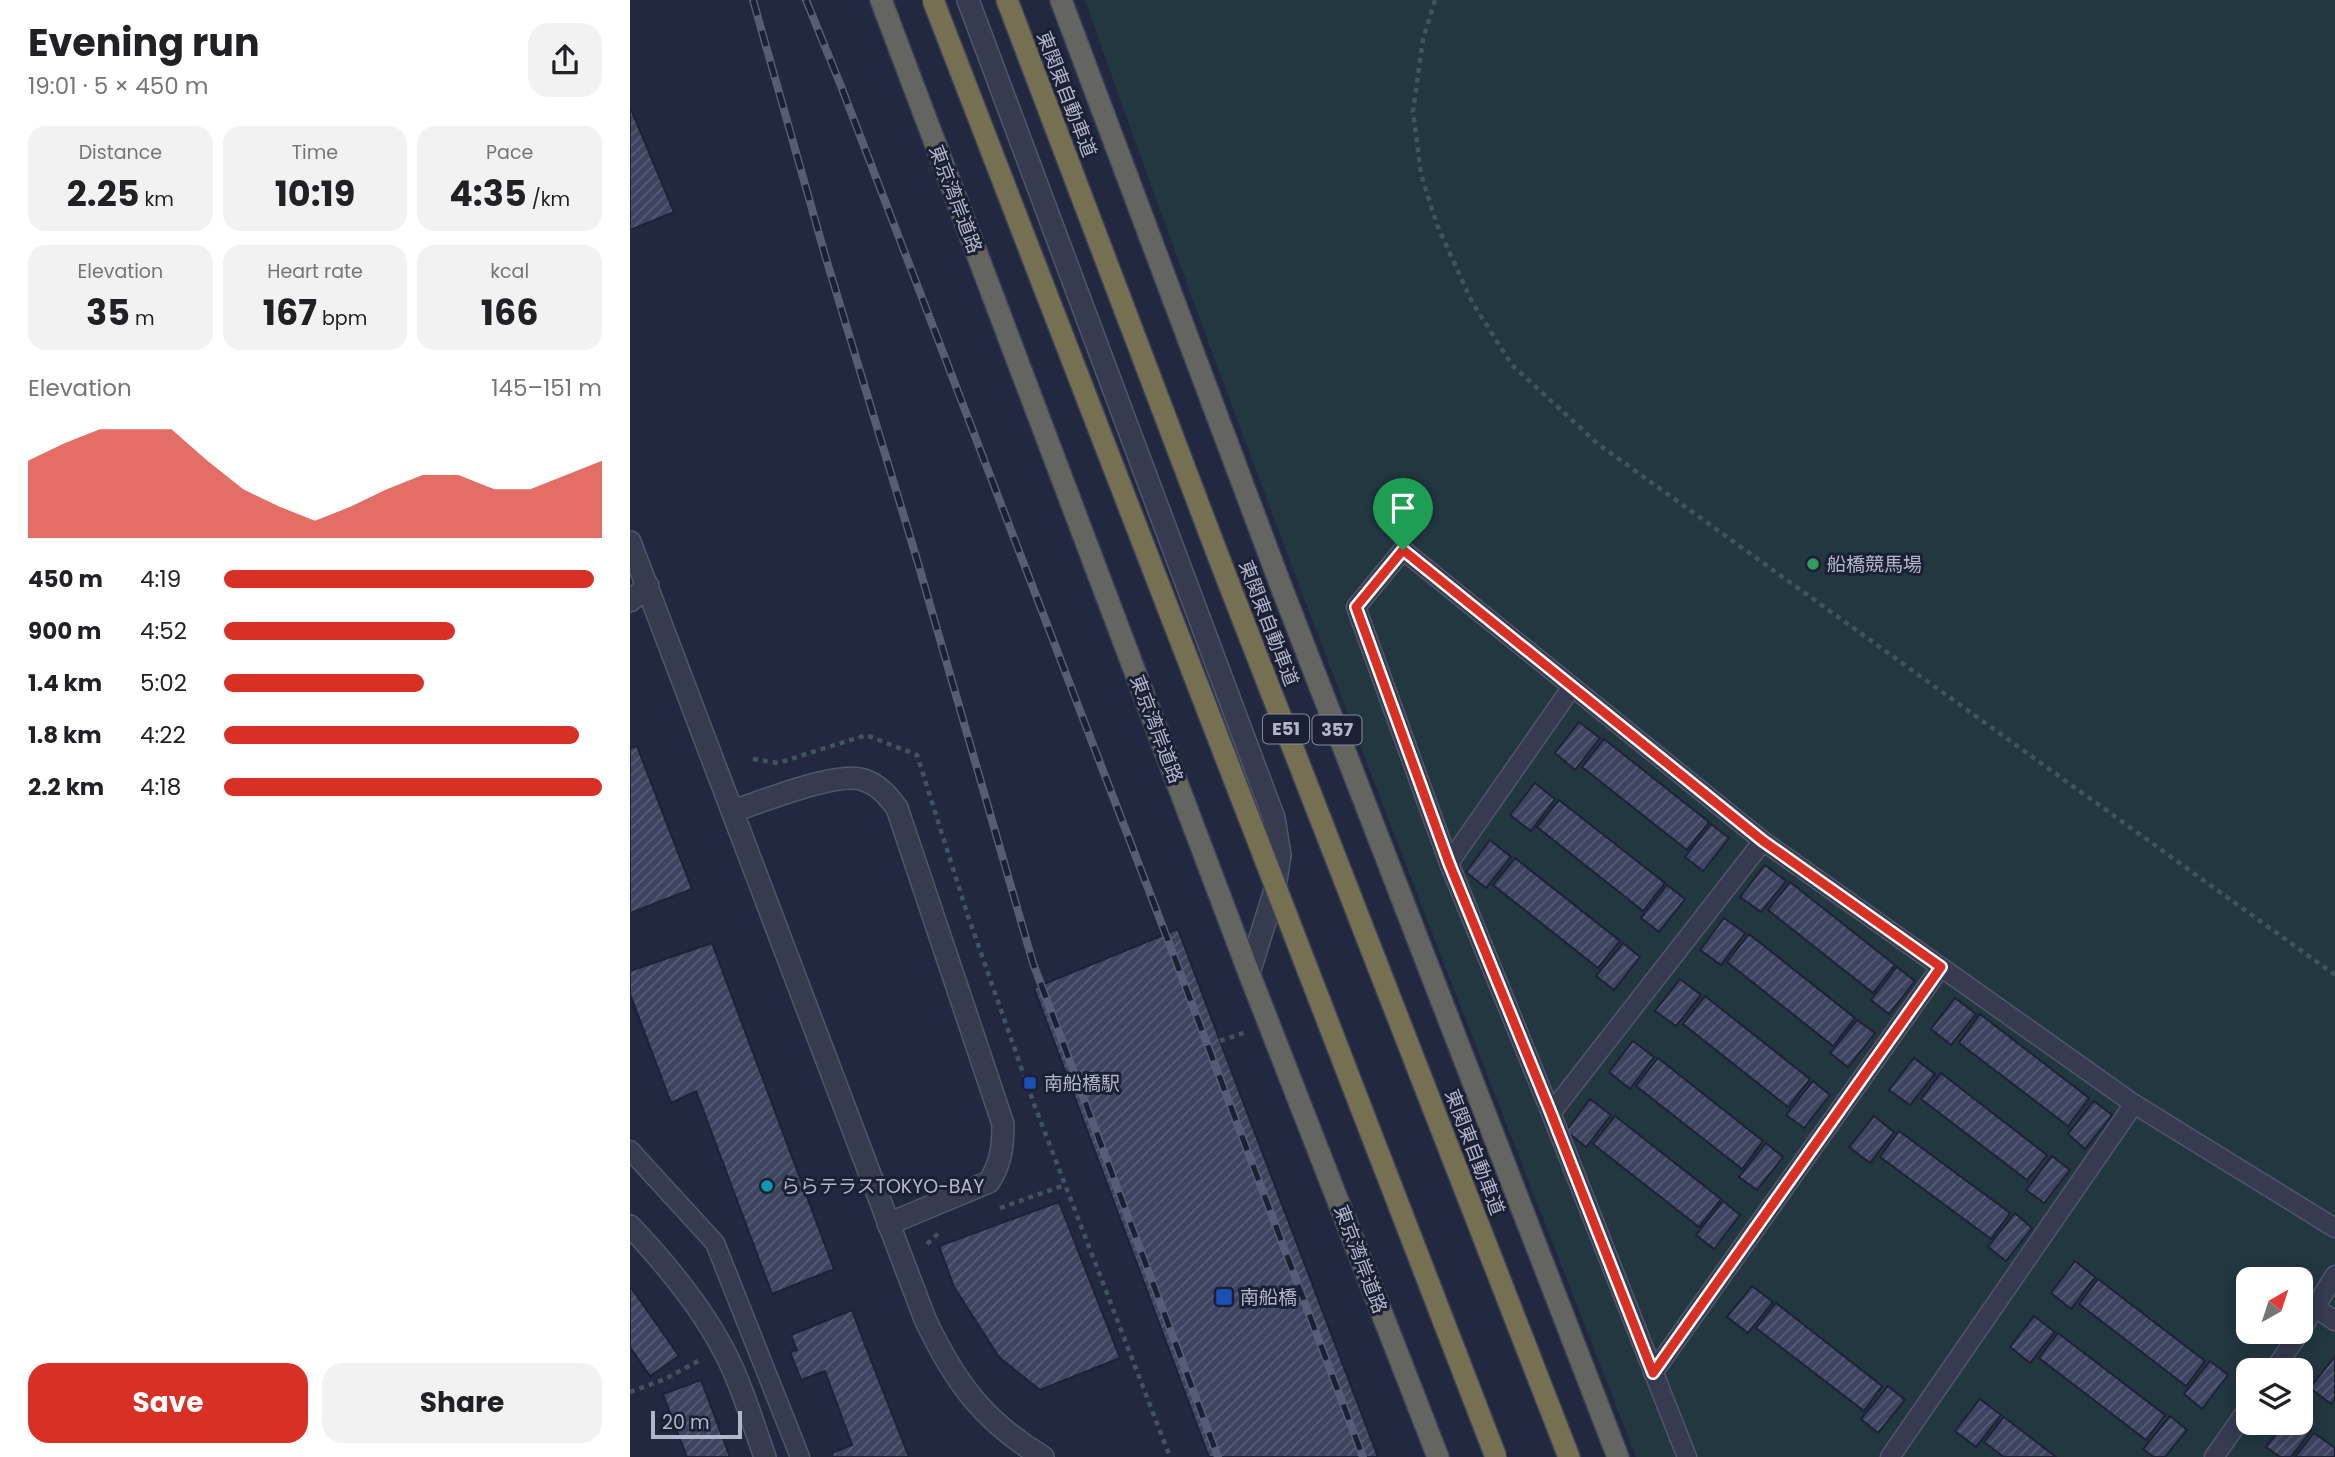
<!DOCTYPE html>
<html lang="en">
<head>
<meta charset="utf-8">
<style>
	body { margin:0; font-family:Poppins,"Noto Sans JP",sans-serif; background:#f2f2f2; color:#202124; height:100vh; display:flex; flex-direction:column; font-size:26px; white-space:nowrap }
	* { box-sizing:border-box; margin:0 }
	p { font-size:23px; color:#757577 }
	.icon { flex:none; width:38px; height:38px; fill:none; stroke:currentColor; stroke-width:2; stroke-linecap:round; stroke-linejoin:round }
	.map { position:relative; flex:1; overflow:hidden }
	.details { display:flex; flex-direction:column; background:#fff; width:630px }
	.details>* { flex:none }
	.needle { width:46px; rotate:39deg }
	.tools { position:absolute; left:1606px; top:1267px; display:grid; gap:14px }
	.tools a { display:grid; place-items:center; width:77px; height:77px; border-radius:14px; background:#fff; box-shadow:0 4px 18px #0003; font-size:35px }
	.scale { position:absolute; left:21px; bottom:18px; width:91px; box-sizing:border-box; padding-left:7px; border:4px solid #b2b6cb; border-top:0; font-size:19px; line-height:24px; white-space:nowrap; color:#b2b6cb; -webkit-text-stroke:5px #1b2034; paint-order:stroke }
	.pin { position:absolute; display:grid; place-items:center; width:60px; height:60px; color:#fff; margin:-72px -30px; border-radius:50% 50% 50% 0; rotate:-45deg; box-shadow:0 0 7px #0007 }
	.pin .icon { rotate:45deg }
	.round { display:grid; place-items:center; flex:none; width:74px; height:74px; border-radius:21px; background:#f2f2f2 }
	.summary { display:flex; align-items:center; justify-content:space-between; height:119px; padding:0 28px }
	h1 { font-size:38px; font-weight:700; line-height:52px }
	.figures { display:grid; grid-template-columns:repeat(3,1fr); gap:10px; height:119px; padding:7px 28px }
	.figures div { display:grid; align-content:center; border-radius:18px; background:#f2f2f2; text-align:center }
	.figures b { font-size:35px; font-weight:700 }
	.figures small { font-size:19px; font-weight:400 }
	.figures p { font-size:19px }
	.chart { height:196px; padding:14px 28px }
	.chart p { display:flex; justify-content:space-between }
	.chart svg { width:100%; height:126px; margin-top:7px; fill:#d93025; opacity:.7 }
	.action { display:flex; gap:14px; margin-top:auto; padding:14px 28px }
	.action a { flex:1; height:80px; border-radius:21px; background:#d93025; color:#fff; font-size:28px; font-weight:700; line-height:80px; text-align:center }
	.action a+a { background:#f2f2f2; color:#202124 }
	ul { padding:0 28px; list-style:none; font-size:23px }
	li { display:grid; grid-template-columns:112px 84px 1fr; align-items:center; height:52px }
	li i { height:18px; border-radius:9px; background:#d93025 }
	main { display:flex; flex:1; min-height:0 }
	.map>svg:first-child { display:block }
</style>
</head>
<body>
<main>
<section class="details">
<div class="summary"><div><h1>Evening run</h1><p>19:01 · 5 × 450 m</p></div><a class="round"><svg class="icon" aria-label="share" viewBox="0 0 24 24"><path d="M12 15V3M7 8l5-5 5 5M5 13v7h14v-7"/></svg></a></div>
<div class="figures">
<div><p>Distance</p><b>2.25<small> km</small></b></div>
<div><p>Time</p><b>10:19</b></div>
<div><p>Pace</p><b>4:35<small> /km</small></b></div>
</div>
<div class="figures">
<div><p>Elevation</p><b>35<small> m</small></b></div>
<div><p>Heart rate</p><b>167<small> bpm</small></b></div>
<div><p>kcal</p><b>166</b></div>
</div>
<div class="chart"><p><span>Elevation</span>145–151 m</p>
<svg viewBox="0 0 160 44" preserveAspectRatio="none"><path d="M0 44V17L10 11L20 6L30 6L40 6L50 17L60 27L70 33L80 38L90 33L100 27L110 22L120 22L130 27L140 27L150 22L160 17V44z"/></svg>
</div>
<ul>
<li><b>450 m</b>4:19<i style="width:98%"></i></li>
<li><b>900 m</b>4:52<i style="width:61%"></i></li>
<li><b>1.4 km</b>5:02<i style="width:53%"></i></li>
<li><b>1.8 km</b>4:22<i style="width:94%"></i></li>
<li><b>2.2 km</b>4:18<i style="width:100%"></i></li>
</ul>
<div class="action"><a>Save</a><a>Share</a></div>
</section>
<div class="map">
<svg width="1705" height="1457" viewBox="0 0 1705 1457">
	<defs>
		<pattern id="building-hatch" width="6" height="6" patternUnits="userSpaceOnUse" patternTransform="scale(1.75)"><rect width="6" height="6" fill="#3d4460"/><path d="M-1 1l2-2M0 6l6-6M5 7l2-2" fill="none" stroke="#575d75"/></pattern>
	</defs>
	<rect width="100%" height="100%" fill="#212840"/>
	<!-- park -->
	<path fill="#233741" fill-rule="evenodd" d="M455,0H1705V1457H1006C818,973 627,490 455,0ZM1619,1279H1671V1332H1619ZM1619,1370H1671V1423H1619Z"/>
	<!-- building -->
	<g fill="url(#building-hatch)" stroke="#1d2236" stroke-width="2">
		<path d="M0,107L44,212L0,230Z"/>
		<path d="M949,722L970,738L945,770L925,753Z"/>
		<path d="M974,739L1079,822L1057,850L952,767Z"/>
		<path d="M7,746L62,889L0,913V748Z"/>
		<path d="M905,783L925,799L901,831L880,815Z"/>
		<path d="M929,800L1035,883L1013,911L907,827Z"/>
		<path d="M1081,824L1099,838L1073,871L1055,857Z"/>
		<path d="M860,840L881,857L856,888L836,872Z"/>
		<path d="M885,858L990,941L968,968L863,885Z"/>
		<path d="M1135,865L1156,881L1131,912L1110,897Z"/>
		<path d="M1160,882L1265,965L1243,993L1138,910Z"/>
		<path d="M1037,885L1055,899L1029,932L1011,918Z"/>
		<path d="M1094,918L1115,933L1091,965L1070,950Z"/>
		<path d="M548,929L590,1041L748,1457H579L404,988Z"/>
		<path d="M1119,934L1225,1018L1203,1046L1097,962Z"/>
		<path d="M82,943L204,1269L142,1294L66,1091L41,1103L0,994V971Z"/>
		<path d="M993,943L1010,957L984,990L966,976Z"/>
		<path d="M1267,967L1285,981L1259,1014L1241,1000Z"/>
		<path d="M1050,979L1071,995L1046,1026L1025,1011Z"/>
		<path d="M1075,996L1180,1079L1158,1107L1053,1024Z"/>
		<path d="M1325,998L1346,1014L1321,1045L1301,1029Z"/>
		<path d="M1350,1014L1459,1098L1438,1126L1329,1043Z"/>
		<path d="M1227,1020L1245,1033L1218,1067L1200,1053Z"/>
		<path d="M1003,1041L1024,1057L1000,1089L979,1072Z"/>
		<path d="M1028,1058L1133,1141L1112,1169L1006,1086Z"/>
		<path d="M1284,1058L1305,1074L1280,1105L1259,1090Z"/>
		<path d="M1311,1073L1417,1155L1397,1180L1291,1099Z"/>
		<path d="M1183,1081L1200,1095L1174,1128L1156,1115Z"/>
		<path d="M960,1099L981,1115L956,1147L936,1131Z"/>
		<path d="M1464,1101L1482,1115L1455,1149L1438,1134Z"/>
		<path d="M985,1116L1091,1199L1069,1227L963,1144Z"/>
		<path d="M1244,1116L1264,1132L1240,1163L1219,1147Z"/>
		<path d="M1269,1131L1380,1213L1361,1239L1250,1157Z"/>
		<path d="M1136,1143L1153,1157L1127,1190L1109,1177Z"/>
		<path d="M1422,1156L1440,1170L1414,1203L1396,1190Z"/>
		<path d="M1093,1201L1110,1215L1084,1249L1066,1235Z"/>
		<path d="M429,1202L490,1358L410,1390L369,1357L324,1287L309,1246Z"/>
		<path d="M1385,1213L1402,1228L1376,1261L1358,1247Z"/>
		<path d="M1445,1261L1465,1277L1441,1309L1421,1293Z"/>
		<path d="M1468,1279L1575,1361L1556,1386L1449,1304Z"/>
		<path d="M0,1286L49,1356L20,1376L0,1347Z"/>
		<path d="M1122,1286L1143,1302L1118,1333L1097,1317Z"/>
		<path d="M1146,1303L1252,1386L1234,1411L1126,1328Z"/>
		<path d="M222,1310L235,1345L279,1457H203L202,1453L222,1445L195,1371L171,1380L160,1352L167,1350L161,1335Z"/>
		<path d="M1404,1316L1425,1332L1400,1363L1380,1347Z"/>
		<path d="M1428,1333L1535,1415L1516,1440L1409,1358Z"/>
		<path d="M1705,1356V1398L1701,1404L1680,1388Z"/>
		<path d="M1580,1361L1598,1375L1572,1409L1554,1394Z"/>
		<path d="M71,1380L100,1457H57L33,1394Z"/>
		<path d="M1258,1386L1275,1400L1248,1433L1231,1419Z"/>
		<path d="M1350,1399L1371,1415L1346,1447L1325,1431Z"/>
		<path d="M1540,1416L1557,1430L1535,1457H1524L1513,1449Z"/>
		<path d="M1374,1417L1426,1457H1374L1354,1442Z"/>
		<path d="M1655,1423H1671L1681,1431L1661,1457H1650L1636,1447Z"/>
		<path d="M1684,1433L1705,1448V1457H1665Z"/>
	</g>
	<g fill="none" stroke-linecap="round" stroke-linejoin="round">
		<defs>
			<g id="service">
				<path d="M819,863L942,687"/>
				<path d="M921,1113L1133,841"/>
				<path d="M0,1150L85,1243L170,1457"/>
				<path d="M1686,1308L1705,1321"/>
				<path d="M1671,1330L1705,1275"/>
				<path d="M1644,1370L1670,1332"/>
				<path d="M1023,1373L1311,967"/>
				<path d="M1057,1457L921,1113L819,863L726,607L773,550L1133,841L1504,1104L1705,1228"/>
				<path d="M1260,1457L1504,1104"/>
				<path d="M1584,1457L1619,1407"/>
			</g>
			<path id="pedestrian" d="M0,1226C38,1266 78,1315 101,1365C115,1395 124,1427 135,1457"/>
			<g id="tertiary">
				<path d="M338,0L644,818L650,855L644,893L619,973"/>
				<path d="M0,542L295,1319C324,1381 354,1422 413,1457"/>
				<path d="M0,601L18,586"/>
				<path d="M103,811C131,802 209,770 234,780C249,785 258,796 267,808L373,1124C373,1147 371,1163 359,1182L258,1224"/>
			</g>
			<g id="trunk">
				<path d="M251,0L619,973L808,1457"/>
				<path d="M431,0L651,586L988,1457"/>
			</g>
			<path id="motorway" d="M377,0L592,566L939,1457"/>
		</defs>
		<!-- service casing -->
		<use href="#service" stroke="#51566a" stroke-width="21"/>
		<!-- pedestrian casing -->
		<use href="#pedestrian" stroke="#51566a" stroke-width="24"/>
		<!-- tertiary casing -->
		<use href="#tertiary" stroke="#51566a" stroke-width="24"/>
		<!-- trunk casing -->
		<use href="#trunk" stroke="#3e4357" stroke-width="24"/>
		<!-- motorway casing -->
		<use href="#motorway" stroke="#3e4357" stroke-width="24"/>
		<!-- path -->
		<g stroke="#41545e" stroke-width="4.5" stroke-dasharray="5 5" stroke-linecap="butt">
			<path d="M805,0L793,39L783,111L791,174L807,225L842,302L882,365L968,444L1705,975"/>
			<path d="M123,759L148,763L236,735L287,755L338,916L404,1104L540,1457"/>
			<path d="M590,1041L616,1032"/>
			<path d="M370,1208L435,1185"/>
			<path d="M297,1244L310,1232"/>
			<path d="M0,1392L35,1379L72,1359"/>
		</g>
		<!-- service -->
		<use href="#service" stroke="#363b50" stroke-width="18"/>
		<!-- pedestrian -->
		<use href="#pedestrian" stroke="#363b50" stroke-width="21"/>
		<!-- tertiary -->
		<use href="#tertiary" stroke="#363b50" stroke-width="21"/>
		<!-- trunk -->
		<use href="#trunk" stroke="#646461" stroke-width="21"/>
		<!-- motorway -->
		<use href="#motorway" stroke="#767052" stroke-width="21"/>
		<defs>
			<g id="rail">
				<path d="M123,0L195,255L288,563L403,963L588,1457"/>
				<path d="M176,0L211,86L539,943L733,1457"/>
			</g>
		</defs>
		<!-- rail casing -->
		<use href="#rail" stroke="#575d77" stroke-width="8"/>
		<!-- rail -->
		<use href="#rail" stroke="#1b2034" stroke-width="5" stroke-dasharray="16" stroke-linecap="butt"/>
		<defs>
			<path id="motorway-bridge" d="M303,0L866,1457"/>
		</defs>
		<!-- motorway-bridge casing -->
		<use href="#motorway-bridge" stroke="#3e4357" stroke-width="24" stroke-linecap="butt"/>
		<!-- motorway-bridge -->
		<use href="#motorway-bridge" stroke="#767052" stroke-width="21"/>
	</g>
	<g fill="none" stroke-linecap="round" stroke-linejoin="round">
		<defs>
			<path id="route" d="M773,550L1133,841L1311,967L1023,1373L921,1113L819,863L726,607Z"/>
		</defs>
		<!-- route casing -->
		<use href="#route" stroke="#fff" stroke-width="14"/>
		<!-- route -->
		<use href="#route" stroke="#d93025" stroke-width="9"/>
	</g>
	<!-- markers -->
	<circle fill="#2e9e5b" stroke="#1b2034" stroke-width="2.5" cx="1183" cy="564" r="7"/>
	<g fill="#1a4fb4" stroke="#1b2034" stroke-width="2.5">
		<rect x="393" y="1076" width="14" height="14" rx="3.5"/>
		<rect x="585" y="1288" width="18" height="18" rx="3.5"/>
	</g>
	<circle fill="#0f9aa8" stroke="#1b2034" stroke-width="2.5" cx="137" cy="1186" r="7"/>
	<g text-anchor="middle" stroke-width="6" stroke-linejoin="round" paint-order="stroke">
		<!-- shield labels -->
		<g fill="#1b2034" stroke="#85899e" stroke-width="2">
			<rect x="633" y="714.5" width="46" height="29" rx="5"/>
			<rect x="682.5" y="715.5" width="49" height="29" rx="5"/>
		</g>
		<g font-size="18" font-weight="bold" fill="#b2b6cb">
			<text x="656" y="735">E51</text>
			<text x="707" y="736">357</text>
		</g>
		<!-- street labels -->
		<g font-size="19" fill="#b2b6cb" stroke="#1b2034">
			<text transform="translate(437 94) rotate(69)" y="7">東関東自動車道</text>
			<text transform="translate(326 199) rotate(69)" y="7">東京湾岸道路</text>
			<text transform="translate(639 623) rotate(69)" y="7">東関東自動車道</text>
			<text transform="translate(527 729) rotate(69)" y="7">東京湾岸道路</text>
			<text transform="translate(845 1152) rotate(69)" y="7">東関東自動車道</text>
			<text transform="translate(731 1259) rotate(69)" y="7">東京湾岸道路</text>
		</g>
		<!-- poi labels -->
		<g font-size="19" fill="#b2b6cb" stroke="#1b2034" text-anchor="start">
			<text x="1197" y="571">船橋競馬場</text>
			<text x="414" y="1090">南船橋駅</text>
			<text x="151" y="1193">ららテラスTOKYO-BAY</text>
			<text x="610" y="1304">南船橋</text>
		</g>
	</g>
</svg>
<div class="tools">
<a><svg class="needle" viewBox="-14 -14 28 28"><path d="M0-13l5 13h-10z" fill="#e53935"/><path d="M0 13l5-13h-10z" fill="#757577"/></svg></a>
<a><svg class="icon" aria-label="layers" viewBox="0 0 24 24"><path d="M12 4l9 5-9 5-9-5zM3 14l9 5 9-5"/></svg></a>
</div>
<div class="scale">20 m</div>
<div class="pin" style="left:773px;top:550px;background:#1e9e55"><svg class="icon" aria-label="arrive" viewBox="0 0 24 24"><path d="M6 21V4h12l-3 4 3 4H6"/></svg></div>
</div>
</main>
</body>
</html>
